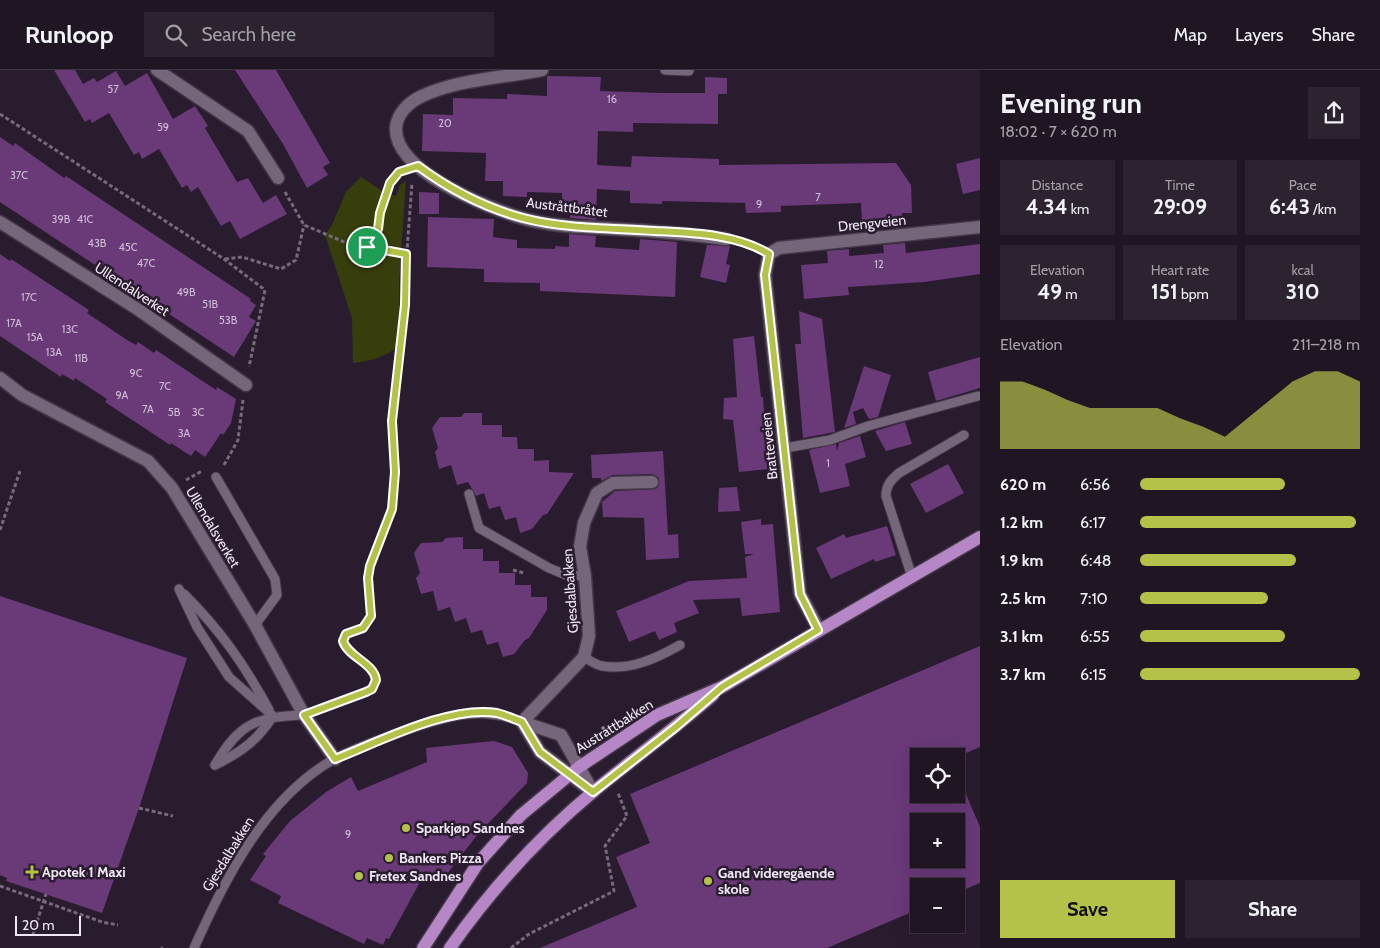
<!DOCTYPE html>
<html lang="en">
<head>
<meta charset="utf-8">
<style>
	body { margin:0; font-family:Cabin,sans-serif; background:#2d2230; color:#f1f3f6; height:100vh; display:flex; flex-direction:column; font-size:19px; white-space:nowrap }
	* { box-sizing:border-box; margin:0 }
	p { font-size:16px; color:#a29fa6 }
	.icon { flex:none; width:28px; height:28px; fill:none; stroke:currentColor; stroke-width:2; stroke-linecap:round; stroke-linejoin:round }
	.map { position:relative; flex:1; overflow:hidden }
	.panel { display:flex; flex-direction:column; background:#201523; width:400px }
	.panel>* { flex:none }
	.buttons { position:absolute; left:910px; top:678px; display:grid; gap:10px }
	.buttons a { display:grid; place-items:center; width:55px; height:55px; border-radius:0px; background:#201523; box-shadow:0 5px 20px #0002,0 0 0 1px #3d3441; font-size:25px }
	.scale { position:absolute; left:15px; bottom:12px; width:66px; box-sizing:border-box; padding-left:5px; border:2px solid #f0e7f4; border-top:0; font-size:14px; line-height:18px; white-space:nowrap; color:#f0e7f4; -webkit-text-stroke:4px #2a1c2f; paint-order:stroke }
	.pin { position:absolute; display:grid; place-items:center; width:42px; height:42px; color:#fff; margin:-21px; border:2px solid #fff; border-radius:50%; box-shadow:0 1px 5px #0007 }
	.round { display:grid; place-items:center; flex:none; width:52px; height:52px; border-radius:0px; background:#2d2230 }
	.headline { display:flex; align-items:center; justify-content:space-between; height:85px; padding:0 20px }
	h1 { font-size:28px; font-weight:700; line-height:38px }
	.stats { display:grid; grid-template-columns:repeat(3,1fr); gap:8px; height:85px; padding:5px 20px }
	.stats div { display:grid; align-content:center; border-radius:0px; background:#2d2230; text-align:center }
	.stats b { font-size:21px; font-weight:700 }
	.stats small { font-size:14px; font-weight:400 }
	.stats p { font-size:14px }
	.chart { height:140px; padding:10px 20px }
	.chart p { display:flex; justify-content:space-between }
	.chart svg { width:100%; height:90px; margin-top:5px; fill:#b5c249; opacity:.7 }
	.action { display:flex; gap:10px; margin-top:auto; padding:10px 20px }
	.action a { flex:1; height:58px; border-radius:0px; background:#b5c249; color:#111; font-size:20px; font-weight:700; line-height:58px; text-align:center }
	.action a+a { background:#2d2230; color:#f1f3f6 }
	ul { padding:0 20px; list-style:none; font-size:16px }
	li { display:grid; grid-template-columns:80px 60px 1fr; align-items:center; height:38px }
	li i { height:12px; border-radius:6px; background:#b5c249 }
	header { display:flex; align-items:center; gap:30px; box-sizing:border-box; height:70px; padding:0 25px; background:#201523; border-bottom:1px solid #3d3441 }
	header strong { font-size:24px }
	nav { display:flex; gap:28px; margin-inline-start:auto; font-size:18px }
	.search { width:350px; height:45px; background:#2d2230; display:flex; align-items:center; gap:12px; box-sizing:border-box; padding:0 18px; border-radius:0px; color:#a29fa6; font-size:19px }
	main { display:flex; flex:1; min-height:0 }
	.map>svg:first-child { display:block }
</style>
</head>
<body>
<header>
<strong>Runloop</strong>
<div class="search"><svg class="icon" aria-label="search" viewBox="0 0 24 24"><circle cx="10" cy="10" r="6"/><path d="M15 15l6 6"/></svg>Search here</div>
<nav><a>Map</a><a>Layers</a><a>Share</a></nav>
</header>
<main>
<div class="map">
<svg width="980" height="878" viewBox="0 0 980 878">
	<rect width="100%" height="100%" fill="#2a1c2f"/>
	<!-- green -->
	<path fill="#383d0c" d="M361,107L385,123L396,126L400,115L406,111L399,213L400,241L397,277C384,288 369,291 353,293L352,248L325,165L332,155L346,122Z"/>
	<!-- building -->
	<g fill="#693978" fill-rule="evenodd">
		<path d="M54,0H75L83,14L94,8L97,12L116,1L125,16L147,3L173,49L195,36L208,56L205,58L237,112L248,108L263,133L276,125L287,144L240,169L230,151L221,156L198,117L191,122L187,115L182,118L159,79L142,89L139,82L134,85L109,43L92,53L90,49L85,52Z"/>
		<path d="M235,0H276L330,93L323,97L328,105L307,118L283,74Z"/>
		<path d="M547,6L601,7L600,21L662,23H705V7L727,8V24H718V54L633,53V62L598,61L597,95L631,97L632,86L719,89V95L896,93L911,115L912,143H902L904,157L882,159L881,150L862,151L861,133L781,136V142L746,143L745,133L662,131V134L630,133V121L597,119L596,150L570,148V132H562V123L527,122V127L503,126V111H485L486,83L422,81L423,44L453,45V28L507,29V24L547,26Z"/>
		<path d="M0,67L13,76L15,73L64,108L66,106L251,229L250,231L256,235L249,247L256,251L234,287L0,132Z"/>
		<path d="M980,88V120L963,124L956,94Z"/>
		<path d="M419,122L439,123V144H419Z"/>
		<path d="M428,147L494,149L493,167L517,170V178L555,179V176L569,177V164L596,166L595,177L639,180L640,169L677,172L675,227L540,221V213L484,212V199L427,197Z"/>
		<path d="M905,173L906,183L980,174V204L924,212L848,217L849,225L804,229L801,195L828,193L827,181L849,179V186L884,183L883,175Z"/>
		<path d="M707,175L730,176L726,194L730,195L726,213L700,207Z"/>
		<path d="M0,184L10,191L11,189L89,240L87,243L127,270L136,275L138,272L154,283L156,280L216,320L217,317L236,329L231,353L223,365L221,363L205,387L195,380L191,386L171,373L170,375L105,332L107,329L75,308L74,311L62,304L61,307L0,266Z"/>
		<path d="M799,241L822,249L835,362L803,368L795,274H801Z"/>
		<path d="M754,266L761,327H763L768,399L739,402L733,350L723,349L724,328L737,327L733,269Z"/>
		<path d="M980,287V318L936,331L928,302Z"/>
		<path d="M864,296L891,305L878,347L869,349L863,338L853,342L856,354L844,358Z"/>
		<path d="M464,343H482V355H502V367H517L518,379H534V391L549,390V402L574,403L547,444L543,445L532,459L520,463L516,447L505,450L500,436L489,439L484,423L476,426L468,412L457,415L451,395L439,399L435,382L438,378L432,358L440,347H461Z"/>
		<path d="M905,352L912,374L886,381L875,361Z"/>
		<path d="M860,366L866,387L845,394L850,416L820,423L809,380L836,374L837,381L839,373Z"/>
		<path d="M663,381L668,465L678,464L679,488L646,490L644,448L603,447L602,432L615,421L656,419L659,415V408L652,404L613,405L601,411V408H592L591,385Z"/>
		<path d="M948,394L964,423L926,443L910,414Z"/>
		<path d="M737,417L740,441L718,442L719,418Z"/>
		<path d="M761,449V455L773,454L780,542L742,546L740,528L693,530L699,543L674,553L677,562L659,570L655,561L629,572L616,541L689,511L747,508L745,487L754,484H745L741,452Z"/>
		<path d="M887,456L896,485L875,492L874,489L831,509L816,478L844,464L846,468Z"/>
		<path d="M463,467V479H483V491H499V503H515V515H531V527H547V540L529,568L525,570L514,584L503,587L498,572L487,575L482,560L471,563L466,548L455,552L450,537L438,541L433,521L421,524L416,508L420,503L414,483L421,473L442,472L446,468Z"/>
		<path d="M0,526L187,588L139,738L102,843L6,811L7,808L0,805Z"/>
		<path d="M980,576V677L959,686H919V724H966L980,757V813L956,823V816H919V839L827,878H540L637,837L616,787L650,773L630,724ZM919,751H956V789H919Z"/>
		<path d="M494,671L512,677L528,703L527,713L478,764L440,813L426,801L389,869L386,868L383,875L367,868L364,874L278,833L281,826L250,810L266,786L263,784L290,751L326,722L351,707L358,721L427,692L426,678Z"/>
	</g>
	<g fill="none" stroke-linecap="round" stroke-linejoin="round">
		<defs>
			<g id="service">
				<path d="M665,0L689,1"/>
				<path d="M785,378L830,370L868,356L978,326"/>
				<path d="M216,407L275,509L277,525L255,555"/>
				<path d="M469,424L479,458L549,498L566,505L585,506"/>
				<path d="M912,507L886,426C886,415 891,410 899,403L964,365"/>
				<path d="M179,519L197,557L229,607L273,646"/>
				<path d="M184,524C221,561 244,594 269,640"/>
				<path d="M584,587C589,590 596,595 602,596C630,601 657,588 680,575"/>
				<path d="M215,695C240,652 257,647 304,645"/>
				<path d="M215,695C240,683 258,670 273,646"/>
				<path d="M194,878C226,808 264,729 334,689C354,678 390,666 412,658C452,645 482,636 522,652"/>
			</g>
			<g id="minor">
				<path d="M157,0L248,61L278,108"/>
				<path d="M542,0C503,8 457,9 420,27C408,33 397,44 396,58C394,101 488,138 522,148C552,157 586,157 616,159C653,161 689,164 726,169"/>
				<path d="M0,152L139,240L246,315"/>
				<path d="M0,308L22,325L148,391L172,418L255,555L304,645L335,689"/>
				<path d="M819,560L800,524L765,205L769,184L779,178L980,157"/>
				<path d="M522,652L584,587L589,566L585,506L580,477L584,453L597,423L613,413L652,412"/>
				<path d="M522,652L561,665L593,722"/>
				<path d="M522,652L540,682L589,719"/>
			</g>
			<g id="primary">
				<path d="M423,878L478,793L521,745L579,697L657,645L722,617L980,467"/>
				<path d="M450,878C490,821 540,766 594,721C633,689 674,659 713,625"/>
			</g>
		</defs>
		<!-- service casing -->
		<use href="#service" stroke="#433847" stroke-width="11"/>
		<!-- minor casing -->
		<use href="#minor" stroke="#433847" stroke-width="15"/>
		<!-- primary casing -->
		<use href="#primary" stroke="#433847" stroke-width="15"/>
		<!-- path -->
		<g stroke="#766a7b" stroke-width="3" stroke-dasharray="4 2.5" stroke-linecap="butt">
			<path d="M0,44L224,189L265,220L249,297"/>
			<path d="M285,122L304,155L349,174L406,184"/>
			<path d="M741,172L754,175"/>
			<path d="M367,177L378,159L380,143L390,113L401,102"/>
			<path d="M225,189L242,187L281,199L296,190L304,155"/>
			<path d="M224,395L238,370L243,330"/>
			<path d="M186,410L202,401"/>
			<path d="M0,460L20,401"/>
			<path d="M513,500L524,503"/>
			<path d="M319,639L366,622L372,619L376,610C375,593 348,588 343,571L346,564L363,558L371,546L369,508L370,495L392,439L395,402L392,351L405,235V207L412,113"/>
			<path d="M139,738L173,746"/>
			<path d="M0,816L102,852L118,855"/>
			<path d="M33,864L46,824"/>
			<path d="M161,877L162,878"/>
			<path d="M511,878L529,864L614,821L605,776L627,746L618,723"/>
		</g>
		<!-- service -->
		<use href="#service" stroke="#76667c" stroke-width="9"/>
		<!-- minor -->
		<use href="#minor" stroke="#76667c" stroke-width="12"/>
		<!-- primary -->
		<use href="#primary" stroke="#b686c6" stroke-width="12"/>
	</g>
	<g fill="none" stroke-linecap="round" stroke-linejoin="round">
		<defs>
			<path id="route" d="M418,96C449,119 486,138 523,148C565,159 612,158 655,161C693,163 737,164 769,184L765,205L800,524L818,560L722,617L677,656L593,722L540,682L522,652C514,649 505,645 497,643C449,635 379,672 335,689L304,645L366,622L372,619L376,610C374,593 348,587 343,571L346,564L363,558L371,546L368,508L370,496L392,439L395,402L392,351L405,235L406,184L367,177L378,159L380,143L390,113L399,102Z"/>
		</defs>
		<!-- route casing -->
		<use href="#route" stroke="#fff" stroke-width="10"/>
		<!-- route -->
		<use href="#route" stroke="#b5c249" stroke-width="6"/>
	</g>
	<!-- markers -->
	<g fill="#b5c249" stroke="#2a1c2f" stroke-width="2">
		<circle cx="406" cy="758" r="5"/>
		<circle cx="389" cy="788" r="5"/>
		<path d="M29.5 794.5h5v5h5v5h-5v5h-5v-5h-5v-5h5z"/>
		<circle cx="359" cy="806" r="5"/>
		<circle cx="708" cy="811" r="5"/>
	</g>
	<g text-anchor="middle" stroke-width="5" stroke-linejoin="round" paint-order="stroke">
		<!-- number labels -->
		<g font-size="11" fill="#cebcd5">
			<text x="113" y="23">57</text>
			<text x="612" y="33">16</text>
			<text x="445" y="57">20</text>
			<text x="163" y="61">59</text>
			<text x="19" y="109">37C</text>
			<text x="818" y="131">7</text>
			<text x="759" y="138">9</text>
			<text x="61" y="153">39B</text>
			<text x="85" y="153">41C</text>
			<text x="97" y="177">43B</text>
			<text x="128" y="181">45C</text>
			<text x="146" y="197">47C</text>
			<text x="879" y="198">12</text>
			<text x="186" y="226">49B</text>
			<text x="29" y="231">17C</text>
			<text x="210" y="238">51B</text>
			<text x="228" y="254">53B</text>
			<text x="14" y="257">17A</text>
			<text x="70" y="263">13C</text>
			<text x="35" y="271">15A</text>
			<text x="54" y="286">13A</text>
			<text x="81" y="292">11B</text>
			<text x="136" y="307">9C</text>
			<text x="165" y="320">7C</text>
			<text x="122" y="329">9A</text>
			<text x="148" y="343">7A</text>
			<text x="174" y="346">5B</text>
			<text x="198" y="346">3C</text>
			<text x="184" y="367">3A</text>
			<text x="828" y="397">1</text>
			<text x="348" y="768">9</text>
		</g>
		<!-- street labels -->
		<g font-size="14" fill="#f0e7f4" stroke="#2a1c2f">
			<text transform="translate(567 137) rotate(7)" y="5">Austråttbråtet</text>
			<text transform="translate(872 153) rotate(-6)" y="5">Drengveien</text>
			<text transform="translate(132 219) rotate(33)" y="5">Ullendalverket</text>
			<text transform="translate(769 376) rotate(-96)" y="5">Bratteveien</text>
			<text transform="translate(213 457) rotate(59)" y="5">Ullendalsverket</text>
			<text transform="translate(570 521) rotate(-94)" y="5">Gjesdalbakken</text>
			<text transform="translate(614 656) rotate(-32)" y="5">Austråttbakken</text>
			<text transform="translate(228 784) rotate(-58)" y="5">Gjesdalbakken</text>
		</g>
		<!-- poi labels -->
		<g font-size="14" font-weight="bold" fill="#f0e7f4" stroke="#2a1c2f" text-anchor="start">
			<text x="416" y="763">Sparkjøp Sandnes</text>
			<text x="399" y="793">Bankers Pizza</text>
			<text x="42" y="807">Apotek 1 Maxi</text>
			<text x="718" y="808">Gand videregående<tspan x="718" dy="16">skole</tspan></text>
			<text x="369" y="811">Fretex Sandnes</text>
		</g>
	</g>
</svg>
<div class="buttons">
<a><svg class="icon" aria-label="locate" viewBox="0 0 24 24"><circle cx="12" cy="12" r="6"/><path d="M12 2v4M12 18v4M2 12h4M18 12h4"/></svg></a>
<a>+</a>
<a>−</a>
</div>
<div class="scale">20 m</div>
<div class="pin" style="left:367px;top:177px;background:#1e9e55"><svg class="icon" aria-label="arrive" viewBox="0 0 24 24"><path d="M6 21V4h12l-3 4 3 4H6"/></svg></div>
</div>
<section class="panel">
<div class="headline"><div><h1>Evening run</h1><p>18:02 · 7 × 620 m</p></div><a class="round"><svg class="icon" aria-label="share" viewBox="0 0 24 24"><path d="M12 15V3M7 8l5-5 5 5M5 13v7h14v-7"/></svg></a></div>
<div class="stats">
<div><p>Distance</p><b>4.34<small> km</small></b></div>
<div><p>Time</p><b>29:09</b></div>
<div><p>Pace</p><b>6:43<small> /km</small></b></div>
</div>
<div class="stats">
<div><p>Elevation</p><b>49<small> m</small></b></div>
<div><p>Heart rate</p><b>151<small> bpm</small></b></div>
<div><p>kcal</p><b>310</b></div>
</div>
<div class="chart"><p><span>Elevation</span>211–218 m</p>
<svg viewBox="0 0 160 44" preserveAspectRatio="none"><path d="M0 44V11L10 11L20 15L30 20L40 24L50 24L60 24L70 24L80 29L90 33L100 38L110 29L120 20L130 11L140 6L150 6L160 11V44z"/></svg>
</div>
<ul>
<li><b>620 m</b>6:56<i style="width:66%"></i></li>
<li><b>1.2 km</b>6:17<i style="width:98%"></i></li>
<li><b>1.9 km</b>6:48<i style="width:71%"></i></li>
<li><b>2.5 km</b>7:10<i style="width:58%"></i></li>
<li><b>3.1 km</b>6:55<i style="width:66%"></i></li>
<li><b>3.7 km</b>6:15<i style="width:100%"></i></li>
</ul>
<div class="action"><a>Save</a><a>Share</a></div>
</section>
</main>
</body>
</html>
